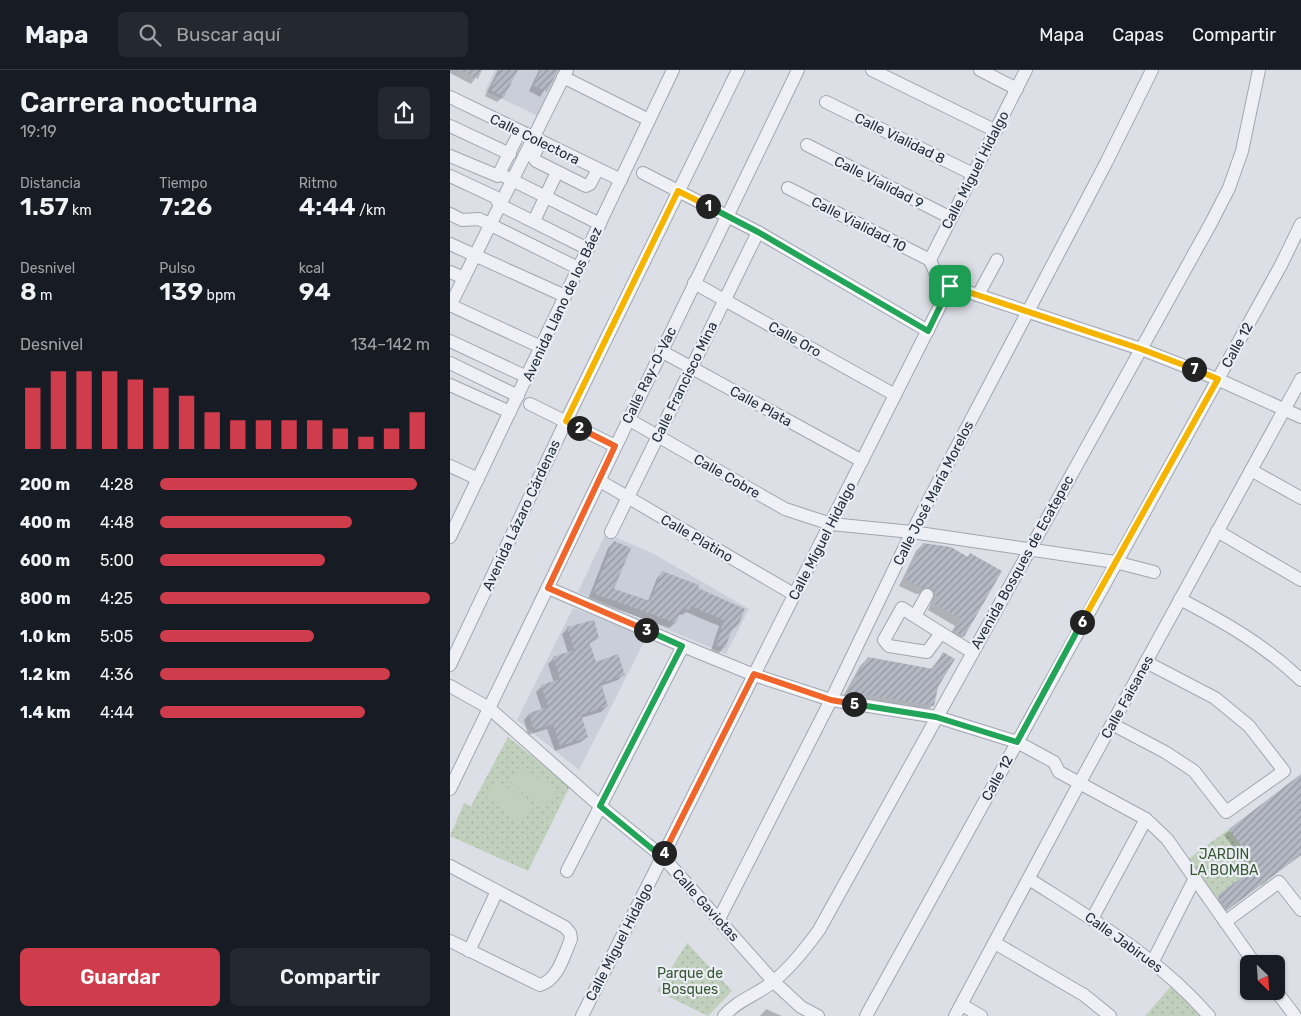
<!DOCTYPE html>
<html lang="es">
<head>
<meta charset="utf-8">
<style>
	body { margin:0; font-family:Rubik,sans-serif; background:#242831; color:#f1f3f6; height:100vh; display:flex; flex-direction:column; font-size:19px; white-space:nowrap }
	* { box-sizing:border-box; margin:0 }
	p { font-size:16px; color:#9ea1a6 }
	.icon { flex:none; width:28px; height:28px; fill:none; stroke:currentColor; stroke-width:2; stroke-linecap:round; stroke-linejoin:round }
	.map { position:relative; flex:1; overflow:hidden }
	.side { display:flex; flex-direction:column; background:#171b24; width:450px }
	.side>* { flex:none }
	.needle { width:32px; rotate:155deg }
	.controls { position:absolute; left:790px; top:885px; display:grid; gap:10px }
	.controls a { display:grid; place-items:center; width:45px; height:45px; border-radius:8px; background:#171b24; box-shadow:0 1px 4px #0004; font-size:25px }
	.pin { position:absolute; display:grid; place-items:center; width:42px; height:42px; color:#fff; margin:-21px; border-radius:10px; box-shadow:0 2px 8px #0006 }
	.km { position:absolute; width:25px; height:25px; margin:-12px; border-radius:50%; background:#222; color:#fff; font-size:14px; line-height:25px; text-align:center }
	.round { display:grid; place-items:center; flex:none; width:52px; height:52px; border-radius:8px; background:#242831 }
	.overview { display:flex; align-items:center; justify-content:space-between; height:85px; padding:0 20px }
	h1 { font-size:28px; font-weight:600; line-height:38px }
	.figures { display:grid; grid-template-columns:repeat(3,1fr); gap:8px; height:85px; padding:5px 20px }
	.figures div { display:grid; align-content:center }
	.figures b { font-size:25px; font-weight:600 }
	.figures small { font-size:14px; font-weight:400 }
	.figures p { font-size:14px }
	.chart { height:140px; padding:10px 20px }
	.chart p { display:flex; justify-content:space-between }
	.chart svg { width:100%; height:90px; margin-top:5px; stroke:#cf3d4c; stroke-width:6 }
	.cta { display:flex; gap:10px; margin-top:auto; padding:10px 20px }
	.cta a { flex:1; height:58px; border-radius:8px; background:#cf3d4c; color:#fff; font-size:20px; font-weight:600; line-height:58px; text-align:center }
	.cta a+a { background:#242831; color:#f1f3f6 }
	ul { padding:0 20px; list-style:none; font-size:16px }
	li { display:grid; grid-template-columns:80px 60px 1fr; align-items:center; height:38px }
	li i { height:12px; border-radius:6px; background:#cf3d4c }
	header { display:flex; align-items:center; gap:30px; box-sizing:border-box; height:70px; padding:0 25px; background:#171b24; border-bottom:1px solid #363941 }
	header strong { font-size:24px }
	nav { display:flex; gap:28px; margin-inline-start:auto; font-size:18px }
	.search { width:350px; height:45px; background:#242831; display:flex; align-items:center; gap:12px; box-sizing:border-box; padding:0 18px; border-radius:8px; color:#9ea1a6; font-size:19px }
	main { display:flex; flex:1; min-height:0 }
	.map>svg:first-child { display:block }
</style>
</head>
<body>
<header>
<strong>Mapa</strong>
<div class="search"><svg class="icon" aria-label="search" viewBox="0 0 24 24"><circle cx="10" cy="10" r="6"/><path d="M15 15l6 6"/></svg>Buscar aquí</div>
<nav><a>Mapa</a><a>Capas</a><a>Compartir</a></nav>
</header>
<main>
<section class="side">
<div class="overview"><div><h1>Carrera nocturna</h1><p>19:19</p></div><a class="round"><svg class="icon" aria-label="share" viewBox="0 0 24 24"><path d="M12 15V3M7 8l5-5 5 5M5 13v7h14v-7"/></svg></a></div>
<div class="figures">
<div><p>Distancia</p><b>1.57<small> km</small></b></div>
<div><p>Tiempo</p><b>7:26</b></div>
<div><p>Ritmo</p><b>4:44<small> /km</small></b></div>
</div>
<div class="figures">
<div><p>Desnivel</p><b>8<small> m</small></b></div>
<div><p>Pulso</p><b>139<small> bpm</small></b></div>
<div><p>kcal</p><b>94</b></div>
</div>
<div class="chart"><p><span>Desnivel</span>134–142 m</p>
<svg viewBox="0 0 160 44" preserveAspectRatio="none"><path d="M5 44V14M15 44V6M25 44V6M35 44V6M45 44V10M55 44V14M65 44V18M75 44V26M85 44V30M95 44V30M105 44V30M115 44V30M125 44V34M135 44V38M145 44V34M155 44V26"/></svg>
</div>
<ul>
<li><b>200 m</b>4:28<i style="width:95%"></i></li>
<li><b>400 m</b>4:48<i style="width:71%"></i></li>
<li><b>600 m</b>5:00<i style="width:61%"></i></li>
<li><b>800 m</b>4:25<i style="width:100%"></i></li>
<li><b>1.0 km</b>5:05<i style="width:57%"></i></li>
<li><b>1.2 km</b>4:36<i style="width:85%"></i></li>
<li><b>1.4 km</b>4:44<i style="width:76%"></i></li>
</ul>
<div class="cta"><a>Guardar</a><a>Compartir</a></div>
</section>
<div class="map">
<svg width="851" height="946" viewBox="0 0 851 946">
	<defs>
		<pattern id="park-dots" width="8" height="8" patternUnits="userSpaceOnUse" patternTransform="scale(1.25)"><rect width="8" height="8" fill="#c1d0bd"/><path d="M2 2h.1M6 6h.1" fill="none" stroke="#a6b3a3" stroke-width="1.8" stroke-linecap="round"/></pattern>
		<pattern id="building-hatch" width="6" height="6" patternUnits="userSpaceOnUse" patternTransform="scale(1.25)"><rect width="6" height="6" fill="#b3b8c3"/><path d="M-1 1l2-2M0 6l6-6M5 7l2-2" fill="none" stroke="#9196a0"/></pattern>
	</defs>
	<rect width="100%" height="100%" fill="#dcdfe6"/>
	<!-- built -->
	<g fill="#caced8">
		<path d="M45,0H113L90,47L35,21Z"/>
		<path d="M156,463L204,484L299,539L276,584L128,522Z"/>
		<path d="M123,538L197,566L129,700L67,650Z"/>
	</g>
	<!-- park -->
	<g fill="url(#park-dots)">
		<path d="M58,667L120,716L78,801L0,766L14,733L21,736Z"/>
		<path d="M779,759L818,811L811,816L800,801L765,828L737,790Z"/>
		<path d="M237,873L282,921L258,946L207,921Z"/>
		<path d="M722,915L753,946H695Z"/>
	</g>
	<!-- pitch -->
	<g fill="#c1d0bd">
		<path d="M74,697L105,721L92,738L61,713Z"/>
		<path d="M49,711L81,737L68,753L37,727Z"/>
	</g>
	<!-- shadow -->
	<g fill="#0003">
		<path d="M0,0H31L21,14L0,3Z"/>
		<path d="M48,0H66L53,27L47,32L35,26Z"/>
		<path d="M89,0H108L90,27L79,21Z"/>
		<path d="M164,472L163,519L198,531L207,508L213,502L246,519L287,555L281,561L274,577L269,583L261,580L269,556L236,542L232,545L228,544L225,553L219,558L138,529L158,478Z"/>
		<path d="M473,474L517,488L520,485L513,566L507,573L498,568L505,556L478,540L481,533L475,524H466L449,516L466,481Z"/>
		<path d="M118,558L148,568L139,574L145,594L174,604L168,610L151,616L157,636L151,642L131,648L137,667L131,672L105,681L97,659L78,665L74,650L79,644L92,640L86,622L92,616L104,613L98,594L104,588L118,583L112,564Z"/>
		<path d="M493,584L483,635L475,643L391,630L410,596L418,588L480,600Z"/>
		<path d="M851,706V785L771,845L762,833L802,802L774,765Z"/>
		<path d="M316,939L332,946H310Z"/>
	</g>
	<!-- building -->
	<g fill="url(#building-hatch)">
		<path d="M10,0H32L28,9Z"/>
		<path d="M50,0H68L54,27L40,20Z"/>
		<path d="M91,0H108L97,22L83,15Z"/>
		<path d="M164,471L181,478L164,519L200,531L212,501L249,515L248,518L295,539L288,556L284,554L275,578L266,575L274,550L241,536L239,540L232,538L226,553L143,523Z"/>
		<path d="M473,473L501,477L518,487L520,483L552,501L514,567L504,561L511,549L483,533L487,526L481,518H472L455,509Z"/>
		<path d="M144,550L149,568L139,571L146,592L168,584L175,605L151,613L158,636L131,645L138,667L110,676L103,654L84,660L79,643L98,637L91,615L110,609L103,587L124,580L117,557Z"/>
		<path d="M493,582L505,589L488,617L484,636L398,622L418,587L483,599Z"/>
		<path d="M851,704V785L777,840L767,826L807,796L779,759Z"/>
	</g>
	<g fill="none" stroke-linecap="round" stroke-linejoin="round">
		<defs>
			<g id="minor">
				<path d="M422,0L546,61"/>
				<path d="M530,0L567,19"/>
				<path d="M113,7L199,50"/>
				<path d="M0,27L171,110"/>
				<path d="M376,32L523,104"/>
				<path d="M0,56L60,84"/>
				<path d="M89,75L83,87L86,91L136,116L140,114L148,99"/>
				<path d="M357,75L501,148"/>
				<path d="M0,86L48,106L70,61"/>
				<path d="M193,103L308,162L478,261"/>
				<path d="M50,104L150,154"/>
				<path d="M0,106L45,127L50,135L138,179"/>
				<path d="M338,118L480,190"/>
				<path d="M0,144L12,150L29,149L128,198"/>
				<path d="M84,151L107,102"/>
				<path d="M0,174L115,226"/>
				<path d="M480,190L485,202L500,216L691,279L767,309L851,347"/>
				<path d="M480,190L576,0"/>
				<path d="M0,202L14,208"/>
				<path d="M244,213L445,325"/>
				<path d="M528,225L547,190"/>
				<path d="M0,235L91,277"/>
				<path d="M0,236L117,0"/>
				<path d="M0,271L77,307"/>
				<path d="M211,281L412,391"/>
				<path d="M0,293L68,326"/>
				<path d="M0,315L60,342"/>
				<path d="M80,334L165,376"/>
				<path d="M178,349L335,439L381,454L462,462L665,492L704,502"/>
				<path d="M0,396L28,409"/>
				<path d="M801,400L851,428"/>
				<path d="M150,411L345,525"/>
				<path d="M767,461L851,510"/>
				<path d="M161,462L308,162"/>
				<path d="M0,467L223,0"/>
				<path d="M98,518L233,576L304,605L381,630L487,647L567,672L604,692L609,702L696,749L717,769L805,894"/>
				<path d="M730,529C774,552 815,575 851,610"/>
				<path d="M465,546L477,525"/>
				<path d="M491,563L477,582L439,576L434,570L452,538C475,553 499,568 522,582"/>
				<path d="M0,595L116,351L288,0"/>
				<path d="M0,616L39,638L150,736L213,787L324,912L351,937L368,946"/>
				<path d="M662,654L715,682L744,701L776,742L834,701L799,656L765,628L696,592"/>
				<path d="M0,719L348,0"/>
				<path d="M0,796L115,857L120,863L121,869C114,885 108,910 90,915L0,871"/>
				<path d="M117,801L233,576"/>
				<path d="M579,809C643,850 709,888 759,946"/>
				<path d="M269,849L381,630L462,462L656,93L702,0"/>
				<path d="M642,849L696,749"/>
				<path d="M775,852L829,812L851,840"/>
				<path d="M545,873L634,925L660,946"/>
				<path d="M19,881L47,821"/>
				<path d="M703,891L744,810"/>
				<path d="M826,921L845,946"/>
				<path d="M512,935L531,946"/>
				<path d="M132,946L500,216"/>
				<path d="M274,946C288,929 310,924 325,910C342,896 356,878 369,860L761,153L779,118L792,81L809,0"/>
				<path d="M416,946L831,195L851,154"/>
				<path d="M505,946L629,714L851,309"/>
			</g>
		</defs>
		<!-- minor casing -->
		<use href="#minor" stroke="#a1a6b0" stroke-width="14"/>
		<!-- minor -->
		<use href="#minor" stroke="#eef0f5" stroke-width="12"/>
	</g>
	<g fill="none" stroke-linecap="round" stroke-linejoin="round">
		<defs>
			<path id="split-1" d="M258,136L308,162L478,261L500,216"/>
			<path id="split-2" d="M129,358L116,351L228,121L258,136"/>
			<path id="split-3" d="M129,358L165,376L98,518L196,560"/>
			<path id="split-4" d="M196,560L232,576L150,736L212,787L214,783"/>
			<path id="split-5" d="M214,783L304,604L381,630L404,634"/>
			<path id="split-6" d="M404,634L486,647L567,672L632,552"/>
			<path id="split-7" d="M632,552L768,309L744,299"/>
			<path id="split-8" d="M500,216L691,279L744,299"/>
		</defs>
		<!-- split-1 casing -->
		<use href="#split-1" stroke="#fff" stroke-width="10"/>
		<!-- split-2 casing -->
		<use href="#split-2" stroke="#fff" stroke-width="10"/>
		<!-- split-3 casing -->
		<use href="#split-3" stroke="#fff" stroke-width="10"/>
		<!-- split-4 casing -->
		<use href="#split-4" stroke="#fff" stroke-width="10"/>
		<!-- split-5 casing -->
		<use href="#split-5" stroke="#fff" stroke-width="10"/>
		<!-- split-6 casing -->
		<use href="#split-6" stroke="#fff" stroke-width="10"/>
		<!-- split-7 casing -->
		<use href="#split-7" stroke="#fff" stroke-width="10"/>
		<!-- split-8 casing -->
		<use href="#split-8" stroke="#fff" stroke-width="10"/>
		<!-- split-1 -->
		<use href="#split-1" stroke="#22a559" stroke-width="6"/>
		<!-- split-2 -->
		<use href="#split-2" stroke="#f5b400" stroke-width="6"/>
		<!-- split-3 -->
		<use href="#split-3" stroke="#f0652b" stroke-width="6"/>
		<!-- split-4 -->
		<use href="#split-4" stroke="#22a559" stroke-width="6"/>
		<!-- split-5 -->
		<use href="#split-5" stroke="#f0652b" stroke-width="6"/>
		<!-- split-6 -->
		<use href="#split-6" stroke="#22a559" stroke-width="6"/>
		<!-- split-7 -->
		<use href="#split-7" stroke="#f5b400" stroke-width="6"/>
		<!-- split-8 -->
		<use href="#split-8" stroke="#f5b400" stroke-width="6"/>
	</g>
	<g text-anchor="middle" stroke-width="4.5" stroke-linejoin="round" paint-order="stroke">
		<!-- street labels -->
		<g font-size="14" fill="#252d3d" stroke="#ebeef4">
			<text transform="translate(450 68) rotate(26)" y="5">Calle Vialidad 8</text>
			<text transform="translate(85 69) rotate(26)" y="5">Calle Colectora</text>
			<text transform="translate(525 100) rotate(-63)" y="5">Calle Miguel Hidalgo</text>
			<text transform="translate(429 112) rotate(27)" y="5">Calle Vialidad 9</text>
			<text transform="translate(409 154) rotate(27)" y="5">Calle Vialidad 10</text>
			<text transform="translate(112 234) rotate(-65)" y="5">Avenida Llano de los Báez</text>
			<text transform="translate(345 269) rotate(29)" y="5">Calle Oro</text>
			<text transform="translate(787 275) rotate(-61)" y="5">Calle 12</text>
			<text transform="translate(199 305) rotate(-64)" y="5">Calle Ray-O-Vac</text>
			<text transform="translate(234 312) rotate(-64)" y="5">Calle Francisco Mina</text>
			<text transform="translate(311 336) rotate(29)" y="5">Calle Plata</text>
			<text transform="translate(277 406) rotate(30)" y="5">Calle Cobre</text>
			<text transform="translate(483 423) rotate(-63)" y="5">Calle José María Morelos</text>
			<text transform="translate(71 445) rotate(-65)" y="5">Avenida Lázaro Cárdenas</text>
			<text transform="translate(247 468) rotate(30)" y="5">Calle Platino</text>
			<text transform="translate(372 471) rotate(-63)" y="5">Calle Miguel Hidalgo</text>
			<text transform="translate(572 492) rotate(-61)" y="5">Avenida Bosques de Ecatepec</text>
			<text transform="translate(677 627) rotate(-61)" y="5">Calle Faisanes</text>
			<text transform="translate(547 708) rotate(-61)" y="5">Calle 12</text>
			<text transform="translate(256 835) rotate(48)" y="5">Calle Gaviotas</text>
			<text transform="translate(169 872) rotate(-63)" y="5">Calle Miguel Hidalgo</text>
			<text transform="translate(674 872) rotate(36)" y="5">Calle Jabirues</text>
		</g>
		<!-- park labels -->
		<g font-size="14" fill="#385833" stroke="#ebeef4">
			<text x="774" y="789">JARDIN<tspan x="774" dy="16">LA BOMBA</tspan></text>
			<text x="240" y="908">Parque de<tspan x="240" dy="16">Bosques</tspan></text>
		</g>
	</g>
</svg>
<div class="controls">
<a><svg class="needle" viewBox="-14 -14 28 28"><path d="M0-13l5 13h-10z" fill="#e53935"/><path d="M0 13l5-13h-10z" fill="#9ea1a6"/></svg></a>
</div>
<div class="pin" style="left:500px;top:216px;background:#1e9e55"><svg class="icon" aria-label="arrive" viewBox="0 0 24 24"><path d="M6 21V4h12l-3 4 3 4H6"/></svg></div>
<b class="km" style="left:258px;top:136px">1</b>
<b class="km" style="left:129px;top:358px">2</b>
<b class="km" style="left:196px;top:560px">3</b>
<b class="km" style="left:214px;top:783px">4</b>
<b class="km" style="left:404px;top:634px">5</b>
<b class="km" style="left:632px;top:552px">6</b>
<b class="km" style="left:744px;top:299px">7</b>
</div>
</main>
</body>
</html>
